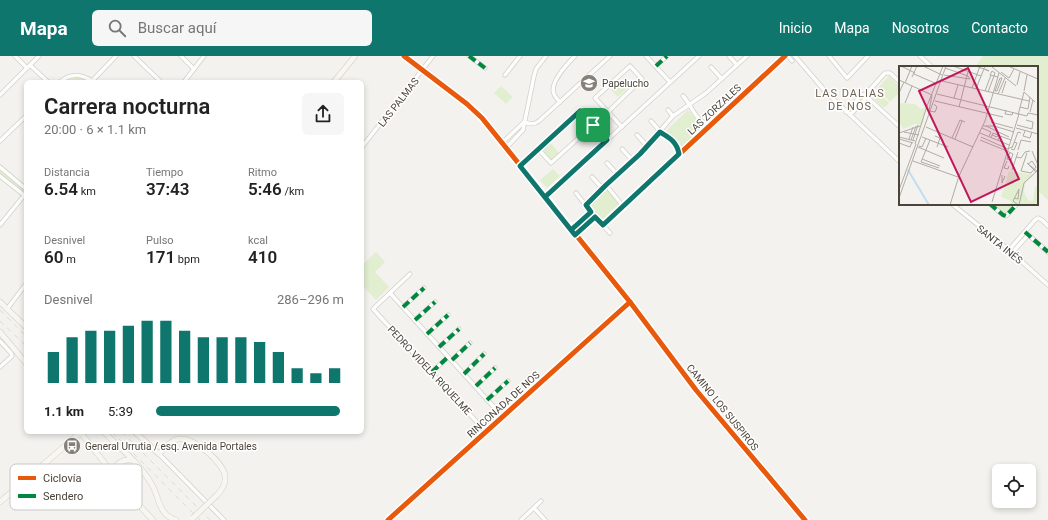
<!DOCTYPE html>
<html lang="es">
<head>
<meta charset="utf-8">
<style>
	body { margin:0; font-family:Roboto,sans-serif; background:#f6f6f6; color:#222; height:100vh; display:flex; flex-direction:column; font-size:15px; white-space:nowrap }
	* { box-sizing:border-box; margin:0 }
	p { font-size:13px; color:#767676 }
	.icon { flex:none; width:22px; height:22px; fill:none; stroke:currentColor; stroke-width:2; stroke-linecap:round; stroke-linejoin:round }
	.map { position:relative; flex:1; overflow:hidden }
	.sheet { position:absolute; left:24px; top:24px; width:340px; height:354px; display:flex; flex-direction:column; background:#fff; border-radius:6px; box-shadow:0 2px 6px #0003 }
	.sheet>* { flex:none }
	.controls { position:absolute; left:992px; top:408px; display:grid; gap:8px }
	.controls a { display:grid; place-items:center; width:44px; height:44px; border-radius:6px; background:#fff; box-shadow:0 2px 6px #0003; font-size:20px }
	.pin { position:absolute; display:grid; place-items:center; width:34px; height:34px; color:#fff; margin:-17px; border-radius:8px; box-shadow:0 2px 6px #0006 }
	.round { display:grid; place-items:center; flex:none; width:42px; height:42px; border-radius:6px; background:#f6f6f6 }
	.head { display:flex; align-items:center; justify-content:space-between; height:68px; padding:0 20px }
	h1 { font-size:22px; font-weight:600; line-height:30px }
	.figures { display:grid; grid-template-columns:repeat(3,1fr); gap:6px; height:68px; padding:4px 20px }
	.figures div { display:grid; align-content:center }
	.figures b { font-size:17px; font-weight:600 }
	.figures small { font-size:11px; font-weight:400 }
	.figures p { font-size:11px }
	.chart { height:112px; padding:8px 20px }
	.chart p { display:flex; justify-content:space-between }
	.chart svg { width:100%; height:72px; margin-top:4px; stroke:#0f766e; stroke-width:6 }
	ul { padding:0 20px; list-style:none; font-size:13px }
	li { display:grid; grid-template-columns:64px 48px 1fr; align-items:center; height:30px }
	li i { height:10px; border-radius:5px; background:#0f766e }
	header { display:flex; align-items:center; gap:24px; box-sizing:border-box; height:56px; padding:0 20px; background:#0f766e; color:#fff }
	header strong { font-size:19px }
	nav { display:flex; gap:22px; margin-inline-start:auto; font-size:14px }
	.search { width:280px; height:36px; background:#f6f6f6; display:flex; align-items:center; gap:10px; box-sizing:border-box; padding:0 14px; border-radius:6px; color:#767676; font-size:15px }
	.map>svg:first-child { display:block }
</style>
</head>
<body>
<header>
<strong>Mapa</strong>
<div class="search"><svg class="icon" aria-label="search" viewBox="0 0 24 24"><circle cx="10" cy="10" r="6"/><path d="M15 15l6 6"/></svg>Buscar aquí</div>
<nav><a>Inicio</a><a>Mapa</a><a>Nosotros</a><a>Contacto</a></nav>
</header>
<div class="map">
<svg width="1048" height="464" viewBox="0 0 1048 464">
	<rect width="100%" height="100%" fill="#f4f2ee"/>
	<!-- green -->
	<g fill="#e1eecf">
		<path d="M983,0H1048V144L1037,134V11H975Z"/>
		<path d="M889,20L900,31V36L890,46L877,33Z"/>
		<path d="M79,21L89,24L90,26H65L70,23Z"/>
		<path d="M623,23L630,30L618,41L611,34Z"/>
		<path d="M501,30L513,41L506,48L494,37Z"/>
		<path d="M878,36L889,47L884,52L873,42Z"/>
		<path d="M688,54L704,72L682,92L666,75Z"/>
		<path d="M550,86L559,97L551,104L542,93Z"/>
		<path d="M553,113L560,120L547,132L540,124Z"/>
		<path d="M0,114L24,134L23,136L0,118Z"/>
		<path d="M606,132L620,149L602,165L590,152L589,149Z"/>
		<path d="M996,148H1014L1005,159L994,150Z"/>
		<path d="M376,196L385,206L375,216L389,231L376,244L362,229V209Z"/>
	</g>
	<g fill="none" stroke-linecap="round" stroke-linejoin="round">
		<defs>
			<g id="street">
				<path d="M15,0L27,12"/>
				<path d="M134,0L161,26"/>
				<path d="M181,0L194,13"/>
				<path d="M404,0L467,48L482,62L630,246L696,334L805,464"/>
				<path d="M469,0L485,12"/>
				<path d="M646,0L670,26"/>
				<path d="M729,0L737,9"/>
				<path d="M788,0L792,5"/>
				<path d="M795,0L825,35L900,106"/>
				<path d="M829,0L847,22L868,0"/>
				<path d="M920,0L932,11"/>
				<path d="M30,9L48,26"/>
				<path d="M656,10L667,0"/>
				<path d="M711,11L722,23"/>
				<path d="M505,19L520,0"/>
				<path d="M92,25L116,0"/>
				<path d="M60,26C70,17 81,18 92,25"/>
				<path d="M184,26L204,0"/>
				<path d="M866,38L867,41L900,71"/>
				<path d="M0,39L39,0"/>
				<path d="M683,40C693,51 694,63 709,70"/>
				<path d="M560,46C558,44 555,41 554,38C549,27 568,7 575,0"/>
				<path d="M668,54L673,60"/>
				<path d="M608,56L642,23L630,10L595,42L622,71"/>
				<path d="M846,56L862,39L866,38L885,17H890L900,26"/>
				<path d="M850,59L867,41"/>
				<path d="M651,65C655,69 658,74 662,77C671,83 678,87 679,99"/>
				<path d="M524,66C530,68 534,69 539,65L610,0"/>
				<path d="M637,79L647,90"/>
				<path d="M0,85L26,60"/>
				<path d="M502,87L524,66"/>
				<path d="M362,91L433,0"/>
				<path d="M506,92L523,74L534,20L536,13L546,0"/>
				<path d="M622,93L633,105"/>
				<path d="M539,94L551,107L593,69"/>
				<path d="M607,107L617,118"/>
				<path d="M520,110L580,55L607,84"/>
				<path d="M0,111L26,133"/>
				<path d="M0,120L24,139"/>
				<path d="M592,121L602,132"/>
				<path d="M606,129L623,150"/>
				<path d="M576,137L591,156L610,177"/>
				<path d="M545,141L699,0"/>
				<path d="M952,148L1009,194L1048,229"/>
				<path d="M990,148L1003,159L1006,160L1017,148"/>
				<path d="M586,149L606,129L640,98L673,60L706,37L747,0"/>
				<path d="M0,169L26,137"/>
				<path d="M603,169L785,0"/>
				<path d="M571,174L591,156"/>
				<path d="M1025,176L1048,196"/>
				<path d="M575,179L595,161"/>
				<path d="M1009,194L1035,164L1038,162L1042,164L1048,170"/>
				<path d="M1012,197L1028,179"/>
				<path d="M410,218L373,253L486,376"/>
				<path d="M390,237L503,361"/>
				<path d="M403,251L424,232"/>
				<path d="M7,253L26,228"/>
				<path d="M415,264L435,246"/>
				<path d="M427,278L448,259"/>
				<path d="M0,285L11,297L12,300L0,311"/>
				<path d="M439,291L459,273"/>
				<path d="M452,304L470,287"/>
				<path d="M432,316L448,301"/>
				<path d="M464,318L484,298"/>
				<path d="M476,330L495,312"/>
				<path d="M487,344L508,325"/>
				<path d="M159,398L224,464"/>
				<path d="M534,452L545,464"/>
				<path d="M388,464L630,246"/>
				<path d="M521,464L541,445"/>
			</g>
			<g id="secondary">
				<path d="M334,26L355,0"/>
				<path d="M0,246L26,271"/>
				<path d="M0,276L26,307"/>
				<path d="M80,376L134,444L153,464"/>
				<path d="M104,376C119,391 140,408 151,427C160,441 157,458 176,464"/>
				<path d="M135,376L159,398C164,392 170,385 178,383C193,380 223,406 225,420C226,427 222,434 217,439"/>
				<path d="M115,420C113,409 121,403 131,404"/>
				<path d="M0,446L81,376"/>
			</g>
		</defs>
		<!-- street casing -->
		<use href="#street" stroke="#d2d0cb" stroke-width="5"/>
		<!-- secondary casing -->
		<use href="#secondary" stroke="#d3cfc5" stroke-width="6"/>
		<!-- street -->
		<use href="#street" stroke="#fdfdfc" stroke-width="3.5"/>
		<!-- secondary -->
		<use href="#secondary" stroke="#f7f6f1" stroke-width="5"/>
		<!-- rail -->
		<g stroke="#dbdbda" stroke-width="1" stroke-dasharray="5 5" stroke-linecap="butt">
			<path d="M0,254L26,280"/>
			<path d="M0,265L26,290"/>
			<path d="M112,376L200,464"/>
			<path d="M122,376L210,464"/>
		</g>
		<defs>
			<path id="secondary-bridge" d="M193,462L217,439"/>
		</defs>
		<!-- secondary-bridge casing -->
		<use href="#secondary-bridge" stroke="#d3cfc5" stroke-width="6" stroke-linecap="butt"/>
		<!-- secondary-bridge -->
		<use href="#secondary-bridge" stroke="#f7f6f1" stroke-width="5"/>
		<!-- quiet -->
		<g stroke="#00873e" stroke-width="4" stroke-dasharray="8 4" stroke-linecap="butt">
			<path d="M469,0L485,12"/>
			<path d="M656,10L667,0"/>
			<path d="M990,148L1003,159L1006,160L1017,148"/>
			<path d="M1025,176L1048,196"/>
			<path d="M403,251L424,232"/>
			<path d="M415,264L435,246"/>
			<path d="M427,278L448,259"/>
			<path d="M439,291L459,273"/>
			<path d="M452,304L470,287"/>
			<path d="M432,316L448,301"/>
			<path d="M464,318L484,298"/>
			<path d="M476,330L495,312"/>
			<path d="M487,344L508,325"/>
		</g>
		<defs>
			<g id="cycleway">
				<path d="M404,0L467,48L482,62L630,246L696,334L805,464"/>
				<path d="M603,169L785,0"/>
				<path d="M388,464L630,246"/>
			</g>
		</defs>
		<!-- cycleway casing -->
		<use href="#cycleway" stroke="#fff" stroke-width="8"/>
		<!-- cycleway -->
		<use href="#cycleway" stroke="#e8590c" stroke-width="5"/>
	</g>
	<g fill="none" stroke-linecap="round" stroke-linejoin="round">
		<defs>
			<path id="route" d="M593,69L607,84L545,141L571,174L575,179L595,161L603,169L679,98C677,86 670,82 660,76L640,98L606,129L586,149L591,156L571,174L520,110L580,55L593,69"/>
		</defs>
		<!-- route casing -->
		<use href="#route" stroke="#fff" stroke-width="8"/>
		<!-- route -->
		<use href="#route" stroke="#0f766e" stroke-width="5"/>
	</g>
	<!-- icons -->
	<defs>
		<symbol id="school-disc" viewBox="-11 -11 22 22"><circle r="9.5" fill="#868178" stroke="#fff"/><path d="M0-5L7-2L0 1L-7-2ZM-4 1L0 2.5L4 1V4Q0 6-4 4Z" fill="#fff"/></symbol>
		<symbol id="bus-disc" viewBox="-11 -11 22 22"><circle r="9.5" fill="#868178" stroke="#fff"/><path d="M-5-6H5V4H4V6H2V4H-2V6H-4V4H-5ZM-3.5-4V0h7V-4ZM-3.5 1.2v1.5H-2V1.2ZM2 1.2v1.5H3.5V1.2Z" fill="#fff"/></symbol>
	</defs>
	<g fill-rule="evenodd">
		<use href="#school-disc" x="579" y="17" width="20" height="20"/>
		<use href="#bus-disc" x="62" y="380" width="20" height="20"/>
	</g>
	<g text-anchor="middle" stroke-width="3" stroke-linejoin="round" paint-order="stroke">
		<!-- poi labels -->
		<g font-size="10" fill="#4b4439" stroke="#fff" text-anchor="start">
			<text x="602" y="31">Papelucho</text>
			<text x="85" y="394">General Urrutia / esq. Avenida Portales</text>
		</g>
		<!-- street labels -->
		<g font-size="10" fill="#4b4439" stroke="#fff">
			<text transform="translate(398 46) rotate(-52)" y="4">LAS PALMAS</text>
			<text transform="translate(714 53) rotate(-43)" y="4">LAS ZORZALES</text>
			<text transform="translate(1000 188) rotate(39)" y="4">SANTA INÉS</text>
			<text transform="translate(430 314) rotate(47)" y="4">PEDRO VIDELA RIQUELME</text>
			<text transform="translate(503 348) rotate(-42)" y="4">RINCONADA DE NOS</text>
			<text transform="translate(723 351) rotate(51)" y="4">CAMINO LOS SUSPIROS</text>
		</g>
		<!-- neighbourhood labels -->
		<g font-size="11" letter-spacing="1" fill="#6e6250" stroke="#fff">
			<text x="850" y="41">LAS DALIAS<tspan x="850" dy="13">DE NOS</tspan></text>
		</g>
	</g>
	<!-- overview -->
	<g transform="translate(899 10)">
		<rect width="139" height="139" fill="#f4f2ee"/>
		<path d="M0,37L16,38L22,43L27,41L23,59L16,58L4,63L0,55ZM110,105L135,109L126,117L125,126L129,134L134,135L136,121L139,119V139H111L112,135L102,131Z" fill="#e1eecf"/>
		<path fill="none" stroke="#c0ddf1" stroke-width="2" d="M9,104L30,139"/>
		<path fill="none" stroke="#b0aca6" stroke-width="1" d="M2,0L16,7M24,0L43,9M54,0L82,10M77,0L90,5L86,3M109,0L139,13M93,1L117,20M46,2L69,10L71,13M102,6L110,12L115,3M15,8L38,18M45,9L71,13M95,10L96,7L93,5L91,9L99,11M13,11L18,0M101,12H103L98,25H96ZM0,14L33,29M43,15L130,35M6,17L13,0M118,19L121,6M73,22L81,0M77,23L86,0M86,25L92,9M125,25L128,9M89,26L95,10M0,27L5,16M103,27L107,15M38,28L128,50L129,47L139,49M99,28L106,12M33,29L30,45L36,46L38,41L35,38M55,32L59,19M123,34L125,26L136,36M36,35L104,51M6,37L13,20M60,41L69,6M121,41L129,43L131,31M107,44L106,48L113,49L114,46M131,46L134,34M119,49L123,34M92,56L114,62M118,59L133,63L134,56L127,54M84,60H95L115,66M87,60L110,71M27,61L74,81M83,62L92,66L90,70M117,62L139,68M126,65L124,70L131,72L133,66M5,66L20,69M0,67L21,60M81,67L110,79M36,70L41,72L38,81M0,71L16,75M23,71L49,81M82,71L109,83L113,81M92,71L94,67L99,69L98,71L93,69M53,72L61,54L66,56M0,73L14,77M10,73L14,61M56,73L63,55M12,74L17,60M14,74L19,59M81,74L108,85M99,74L101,70L112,74M0,77L11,81L13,76M16,78L28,40L44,0M20,80L23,81L27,72M19,81L45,92M113,82L119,66L122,67M112,83L115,84L118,77L115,76M119,84L122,74L132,76M108,85L114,88L112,94L108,93L111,86M133,85L139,99M128,87L122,105L132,107L137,101L133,95L129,98M117,91L122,92L126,86L131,85M23,93L41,100M14,95L59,111M108,95L105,102L109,103L110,100M22,96L31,74M22,96L40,102M113,104L119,86M137,106L128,97L138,105M103,109V117L106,110M0,124L17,78M0,132L47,0M115,132L119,133L120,123M93,136L120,48M51,139L60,110L86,55L100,7M119,139L114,135L120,123M120,139L125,117L139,104"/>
		<path fill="#c2185b" fill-opacity="0.15" stroke="#c2185b" stroke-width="2" d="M69,2L120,113L72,136L20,25Z"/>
		<rect width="139" height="139" fill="none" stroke="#4b4439" stroke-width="2"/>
	</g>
	<!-- legend -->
	<rect x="10" y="408" width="132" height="46" rx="6" fill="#fff" stroke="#c9c7c4" stroke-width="1"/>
	<rect x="18" y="420" width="18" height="4" fill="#e8590c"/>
	<rect x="18" y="438" width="18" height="4" fill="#00873e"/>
	<g font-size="11" fill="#4b4439">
		<text x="43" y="426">Ciclovía</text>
		<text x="43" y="444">Sendero</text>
	</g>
</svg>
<div class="controls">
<a><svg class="icon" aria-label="locate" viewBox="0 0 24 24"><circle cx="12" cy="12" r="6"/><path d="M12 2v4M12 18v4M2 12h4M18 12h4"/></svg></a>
</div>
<div class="pin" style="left:593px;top:69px;background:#1e9e55"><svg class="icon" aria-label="arrive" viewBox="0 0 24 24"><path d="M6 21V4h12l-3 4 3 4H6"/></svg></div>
<section class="sheet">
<div class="head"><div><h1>Carrera nocturna</h1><p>20:00 · 6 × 1.1 km</p></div><a class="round"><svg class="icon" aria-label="share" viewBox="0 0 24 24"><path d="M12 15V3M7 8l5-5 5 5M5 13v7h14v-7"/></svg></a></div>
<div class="figures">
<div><p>Distancia</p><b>6.54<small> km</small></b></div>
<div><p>Tiempo</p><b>37:43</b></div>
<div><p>Ritmo</p><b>5:46<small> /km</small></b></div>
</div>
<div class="figures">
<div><p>Desnivel</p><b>60<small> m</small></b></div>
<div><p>Pulso</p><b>171<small> bpm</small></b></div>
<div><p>kcal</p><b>410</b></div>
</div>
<div class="chart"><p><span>Desnivel</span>286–296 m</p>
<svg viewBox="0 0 160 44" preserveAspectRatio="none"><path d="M5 44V25M15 44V16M25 44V12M35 44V12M45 44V9M55 44V6M65 44V6M75 44V12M85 44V16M95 44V16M105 44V16M115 44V19M125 44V25M135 44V35M145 44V38M155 44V35"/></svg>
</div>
<ul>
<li><b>1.1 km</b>5:39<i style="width:98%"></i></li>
</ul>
</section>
</div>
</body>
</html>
